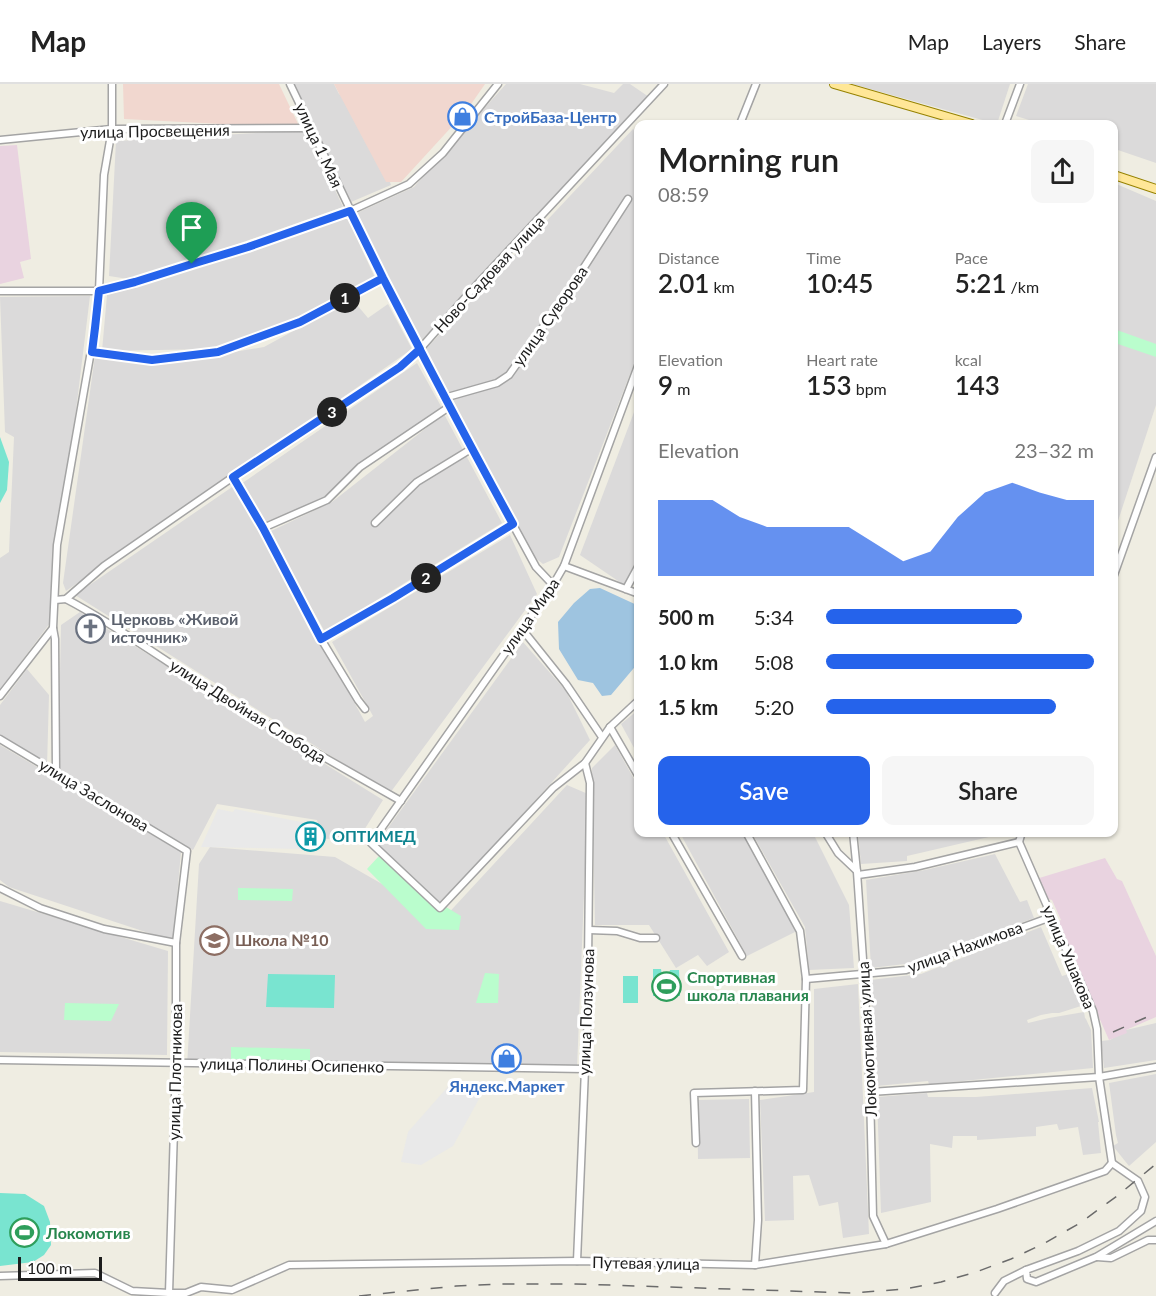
<!DOCTYPE html>
<html lang="en">
<head>
<meta charset="utf-8">
<style>
	body { margin:0; font-family:Lato,sans-serif; background:#f6f6f6; color:#222; height:100vh; display:flex; flex-direction:column; font-size:22px; white-space:nowrap }
	* { box-sizing:border-box; margin:0 }
	p { font-size:20px; color:#767676 }
	.icon { flex:none; width:33px; height:33px; fill:none; stroke:currentColor; stroke-width:2; stroke-linecap:round; stroke-linejoin:round }
	.map { position:relative; flex:1; overflow:hidden }
	.side { position:absolute; left:634px; top:36px; width:484px; height:717px; display:flex; flex-direction:column; background:#fff; border-radius:12px; box-shadow:0 2px 4px #0004 }
	.side>* { flex:none }
	.scale { position:absolute; left:18px; bottom:15px; width:84px; box-sizing:border-box; padding-left:6px; border:3px solid #1d1d1d; border-top:0; font-size:16px; line-height:21px; white-space:nowrap; color:#1d1d1d; -webkit-text-stroke:4px #fff; paint-order:stroke }
	.pin { position:absolute; display:grid; place-items:center; width:51px; height:51px; color:#fff; margin:-62px -26px; border-radius:50% 50% 50% 0; rotate:-45deg; box-shadow:0 0 6px #0007 }
	.pin .icon { rotate:45deg }
	.km { position:absolute; width:30px; height:30px; margin:-15px; border-radius:50%; background:#222; color:#fff; font-size:16px; line-height:30px; text-align:center }
	.round { display:grid; place-items:center; flex:none; width:63px; height:63px; border-radius:12px; background:#f6f6f6 }
	.summary { display:flex; align-items:center; justify-content:space-between; height:102px; padding:0 24px }
	h1 { font-size:33px; font-weight:600; line-height:45px }
	.figures { display:grid; grid-template-columns:repeat(3,1fr); gap:9px; height:102px; padding:6px 24px }
	.figures div { display:grid; align-content:center }
	.figures b { font-size:26px; font-weight:600 }
	.figures small { font-size:16px; font-weight:400 }
	.figures p { font-size:16px }
	.chart { height:168px; padding:12px 24px }
	.chart p { display:flex; justify-content:space-between }
	.chart svg { width:100%; height:108px; margin-top:6px; fill:#2563eb; opacity:.7 }
	.cta { display:flex; gap:12px; margin-top:auto; padding:12px 24px }
	.cta a { flex:1; height:69px; border-radius:12px; background:#2563eb; color:#fff; font-size:24px; font-weight:600; line-height:69px; text-align:center }
	.cta a+a { background:#f6f6f6; color:#222 }
	ul { padding:0 24px; list-style:none; font-size:20px }
	li { display:grid; grid-template-columns:96px 72px 1fr; align-items:center; height:45px }
	li i { height:15px; border-radius:8px; background:#2563eb }
	header { display:flex; align-items:center; gap:36px; box-sizing:border-box; height:84px; padding:0 30px; background:#fff; border-bottom:2px solid #e0e0e0 }
	header strong { font-size:28px }
	nav { display:flex; gap:33px; margin-inline-start:auto; font-size:21px }
	.map>svg:first-child { display:block }
</style>
</head>
<body>
<header>
<strong>Map</strong>
<nav><a>Map</a><a>Layers</a><a>Share</a></nav>
</header>
<div class="map">
<svg width="1156" height="1212" viewBox="0 0 1156 1212">
	<rect width="100%" height="100%" fill="#efede2"/>
	<!-- residential -->
	<g fill="#dbdada">
		<path d="M293,0H334L339,10L367,29L391,101L351,118Z"/>
		<path d="M506,0H580L614,9L623,0H630L649,13L419,259L357,129L414,103Z"/>
		<path d="M852,0H1010L997,40Z"/>
		<path d="M1028,0H1156V79L1115,65L1114,40H1042L1016,32Z"/>
		<path d="M633,45L639,49V267L559,473L543,480L533,472L425,266Z"/>
		<path d="M307,46L343,123L135,196L109,192L116,57Z"/>
		<path d="M1114,99L1156,117V321L1115,446Z"/>
		<path d="M346,131L376,196L300,236L214,265L102,267L107,211Z"/>
		<path d="M90,212L50,539L0,606V474L9,468L14,353L5,348L0,213Z"/>
		<path d="M352,215L368,234L388,220L412,265L66,507L63,499L95,272L186,276L264,263Z"/>
		<path d="M417,279L442,324L359,381L322,415L267,440L241,400Z"/>
		<path d="M639,315V471L624,501L580,471Z"/>
		<path d="M444,330L502,439L325,548L269,448L332,418Z"/>
		<path d="M235,401L365,638L373,632L332,558L510,451L537,510L390,709L75,511Z"/>
		<path d="M80,528L383,716L359,754L322,755L317,736L217,720L193,766L58,687L61,541Z"/>
		<path d="M523,558L566,607L590,656L440,822L377,759Z"/>
		<path d="M27,585L49,611L47,683L0,651V621Z"/>
		<path d="M639,625V673L621,640Z"/>
		<path d="M0,661L181,768L173,857L9,803L0,796Z"/>
		<path d="M615,661L639,704V748L663,749L729,868L707,882L698,871L676,884L649,841H595L592,684Z"/>
		<path d="M567,701L588,710L577,985L530,987L187,982L199,780L210,763L335,773L443,835Z"/>
		<path d="M680,749H743L797,847L747,872Z"/>
		<path d="M752,749H813L849,821L854,884L809,886L805,843Z"/>
		<path d="M858,749H1006L907,772V777L861,780Z"/>
		<path d="M995,770L1020,818L1027,816L1034,834L924,875L905,880L871,884L866,796L925,786Z"/>
		<path d="M0,817L168,867L167,971L0,968Z"/>
		<path d="M1041,843L1062,892L1069,890L1081,922L1059,929H1052L1041,931L1027,936L1028,939L1049,934L1084,928L1085,934L1086,935L1091,946L1093,984L933,1000H929L928,997L877,1002L870,896L921,890Z"/>
		<path d="M858,900L869,1150L843,1154L838,1118L819,1122L809,1091L793,1092L794,1136L765,1137L760,1016L814,1008V905Z"/>
		<path d="M1156,939V976L1104,984L1101,957L1110,956L1126,946Z"/>
		<path d="M1156,990V1058L1129,1082L1113,1062L1118,1059L1116,1051L1109,999Z"/>
		<path d="M1092,1004L1099,1038H1098L1101,1069L1083,1071L1078,1043L1059,1046L1057,1040L1036,1043V1052L977,1056V1052H953L952,1064L930,1060L931,1118L881,1129L877,1013L927,1009L928,1013H976Z"/>
		<path d="M749,1015L750,1074L698,1075L697,1016Z"/>
	</g>
	<!-- commercial -->
	<g fill="#f1d7cf">
		<path d="M123,0H279L300,44L124,35Z"/>
		<path d="M334,0H485L467,26L401,98H386Z"/>
	</g>
	<!-- industrial -->
	<g fill="#e9d3e0">
		<path d="M17,61L31,175L20,178L24,194L0,200V62Z"/>
		<path d="M1105,774L1117,795L1122,797L1156,872V933L1126,946L1127,949L1109,956L1057,838L1061,836L1052,816L1045,814L1036,795Z"/>
	</g>
	<!-- park -->
	<g fill="#bafdcd">
		<path d="M1114,245L1156,260V273L1115,259Z"/>
		<path d="M379,772L440,828L446,823L461,832L459,846L426,845L367,785Z"/>
		<path d="M238,804L293,805L292,817L238,816Z"/>
		<path d="M485,889L499,890L498,919H476Z"/>
		<path d="M65,919L119,920L111,937L64,936Z"/>
		<path d="M231,963L310,965V977L231,975Z"/>
	</g>
	<!-- pitch -->
	<g fill="#79e4d0">
		<path d="M0,353L9,378L7,406L0,419Z"/>
		<path d="M653,885H661L662,891H669L670,886H679L680,912H653Z"/>
		<path d="M268,890L335,891L334,924L266,923Z"/>
		<rect x="623" y="892" width="15" height="27"/>
		<path d="M0,1109L25,1110L44,1122L50,1138L51,1161L44,1171L33,1178L0,1182Z"/>
	</g>
	<!-- parking -->
	<g fill="#e9e9e9">
		<path d="M218,725L233,728L235,725L306,739L302,765L201,763Z"/>
		<path d="M481,997L479,1015L453,1062L421,1081L401,1078L408,1048L452,998Z"/>
	</g>
	<!-- water -->
	<path fill="#9ec4e0" d="M600,504L639,522V578L611,611L602,612L593,599L578,596L559,565L558,538L574,519L590,505Z"/>
	<g fill="none" stroke-linecap="round" stroke-linejoin="round">
		<defs>
			<g id="minor">
				<path d="M290,0L383,194L444,314L536,483L553,501"/>
				<path d="M740,40L756,0"/>
				<path d="M1005,40L1020,0"/>
				<path d="M0,56L112,45L311,44"/>
				<path d="M0,207H99L135,198L248,163L350,127L409,100L443,69L498,0"/>
				<path d="M91,268L152,276L217,268L300,238L383,194"/>
				<path d="M639,279L564,482L553,501L371,759L440,824L553,704L585,679L610,643L639,616"/>
				<path d="M444,314L497,299L509,291L570,205L628,115"/>
				<path d="M233,393L263,444L321,555L358,616L365,625"/>
				<path d="M375,439L417,398L471,365"/>
				<path d="M263,444L327,416L360,383L449,323"/>
				<path d="M564,482L639,510"/>
				<path d="M1114,491L1156,373"/>
				<path d="M626,505L639,481"/>
				<path d="M66,515C118,542 166,578 216,609C277,647 339,682 401,717"/>
				<path d="M55,516L66,515L104,482L233,393L400,283L420,265L471,207L664,0"/>
				<path d="M53,544L55,555L56,688"/>
				<path d="M522,545L566,600L602,653"/>
				<path d="M321,555L393,514L513,440"/>
				<path d="M0,612L53,544L57,461L95,244L99,207L104,91L112,45V0"/>
				<path d="M610,643L639,693"/>
				<path d="M0,655L187,767L176,859V979L169,1209"/>
				<path d="M671,748L742,872"/>
				<path d="M825,748L838,769L857,787"/>
				<path d="M853,748L857,788L864,890L870,1008L873,1132L886,1160"/>
				<path d="M1019,758L1093,927L1097,945L1099,993L1112,1079"/>
				<path d="M1019,758L1022,748"/>
				<path d="M858,791L915,783L1019,758"/>
				<path d="M0,804L40,824L104,845L176,859"/>
				<path d="M589,846L617,847L640,854H656"/>
				<path d="M806,895L906,886L1051,833"/>
				<path d="M0,976L585,985"/>
				<path d="M870,1008L1099,993L1156,983"/>
				<path d="M696,1059L694,1009L803,1006L806,895L800,847L746,748"/>
				<path d="M1112,1079L1138,1097L1145,1113L1141,1127L1119,1147L1078,1167L1026,1186L1027,1195L1036,1198L1096,1173L1156,1137"/>
				<path d="M1097,1173L1111,1174L1148,1156H1156"/>
				<path d="M577,1177L585,985L587,970L590,699L585,679"/>
				<path d="M755,1181L758,1136L755,1007"/>
				<path d="M0,1192L95,1189L132,1207L169,1209H186L201,1203L232,1206L289,1181L577,1177L755,1181L886,1160L997,1125L1105,1087L1112,1079"/>
				<path d="M995,1209L1004,1197L1026,1186"/>
			</g>
			<g id="major">
				<path d="M834,0L972,40"/>
				<path d="M1114,91L1156,105"/>
			</g>
		</defs>
		<!-- minor casing -->
		<use href="#minor" stroke="#a4a4a4" stroke-width="9"/>
		<!-- major casing -->
		<use href="#major" stroke="#968200" stroke-width="10"/>
		<!-- minor -->
		<use href="#minor" stroke="#fff" stroke-width="6"/>
		<!-- major -->
		<use href="#major" stroke="#ffe797" stroke-width="8"/>
		<!-- rail -->
		<g stroke="#6b6b6b" stroke-width="1.5" stroke-dasharray="12 12" stroke-linecap="butt">
			<path d="M1113,948L1156,929"/>
			<path d="M359,1212L456,1202L499,1200H576L852,1209L905,1205L941,1198L976,1188L1011,1175L1045,1159L1080,1139L1117,1112L1156,1080"/>
		</g>
	</g>
	<g fill="none" stroke-linecap="round" stroke-linejoin="round">
		<defs>
			<path id="route" d="M192,180L135,198L99,207L95,244L92,268L152,276L218,268L300,238L383,194C425,276 468,358 513,440L393,514L321,555L263,444L233,393L400,283L420,265L383,194L350,127L248,163L192,180"/>
		</defs>
		<!-- route casing -->
		<use href="#route" stroke="#fff" stroke-width="12"/>
		<!-- route -->
		<use href="#route" stroke="#2563eb" stroke-width="8"/>
	</g>
	<!-- icons -->
	<defs>
		<symbol id="shop-ring" viewBox="-11 -11 22 22"><circle r="9.5" fill="#fff" stroke="#3f7fe0" stroke-width="1.5"/><path d="M-5-2.5h2.3a2.7 3.5 0 0 1 5.4 0H5L5.5 6h-11ZM-1.5-2.5h3a1.5 2.3 0 0 0-3 0Z" fill="#3f7fe0"/></symbol>
		<symbol id="church-ring" viewBox="-11 -11 22 22"><circle r="9.5" fill="#fff" stroke="#6b7280" stroke-width="1.5"/><path d="M-1.2-6h2.4v3.5h3.3v2.4h-3.3V6h-2.4V-.1h-3.3v-2.4h3.3Z" fill="#6b7280"/></symbol>
		<symbol id="building-ring" viewBox="-11 -11 22 22"><circle r="9.5" fill="#fff" stroke="#0f9aa8" stroke-width="1.5"/><path d="M-4-6H4V6H1V3H-1V6H-4ZM-2.5-4.3h1.7v1.8h-1.7ZM.8-4.3h1.7v1.8H.8ZM-2.5-1h1.7V.8h-1.7ZM.8-1h1.7V.8H.8Z" fill="#0f9aa8"/></symbol>
		<symbol id="school-ring" viewBox="-11 -11 22 22"><circle r="9.5" fill="#fff" stroke="#8d6e63" stroke-width="1.5"/><path d="M0-5L7-2L0 1L-7-2ZM-4 1L0 2.5L4 1V4Q0 6-4 4Z" fill="#8d6e63"/></symbol>
		<symbol id="stadium-ring" viewBox="-11 -11 22 22"><circle r="9.5" fill="#fff" stroke="#2e9e5b" stroke-width="1.5"/><path d="M0-5a6.5 5 0 1 0 0 10a6.5 5 0 1 0 0-10ZM-3.5-1.8h7v3.6h-7Z" fill="#2e9e5b"/></symbol>
	</defs>
	<g fill-rule="evenodd">
		<use href="#shop-ring" x="446" y="16" width="33" height="33"/>
		<use href="#church-ring" x="74" y="528" width="33" height="33"/>
		<use href="#building-ring" x="294" y="736" width="33" height="33"/>
		<use href="#school-ring" x="198" y="840" width="33" height="33"/>
		<use href="#stadium-ring" x="650" y="886" width="33" height="33"/>
		<use href="#shop-ring" x="490" y="958" width="33" height="33"/>
		<use href="#stadium-ring" x="8" y="1132" width="33" height="33"/>
	</g>
	<g text-anchor="middle" stroke-width="6" stroke-linejoin="round" paint-order="stroke">
		<!-- shop labels -->
		<g font-size="16" font-weight="bold" fill="#366cbe" stroke="#fff" text-anchor="start">
			<text x="484" y="39">СтройБаза-Центр</text>
			<text x="507" y="1008" text-anchor="middle">Яндекс.Маркет</text>
		</g>
		<!-- street labels -->
		<g font-size="16" fill="#1d1d1d" stroke="#fff">
			<text transform="translate(155 47) rotate(-1)" y="6">улица Просвещения</text>
			<text transform="translate(319 61) rotate(65)" y="6">улица 1 Мая</text>
			<text transform="translate(489 190) rotate(-47)" y="6">Ново-Садовая улица</text>
			<text transform="translate(550 232) rotate(-55)" y="6">улица Суворова</text>
			<text transform="translate(530 532) rotate(-55)" y="6">улица Мира</text>
			<text transform="translate(248 627) rotate(32)" y="6">улица Двойная Слобода</text>
			<text transform="translate(94 711) rotate(31)" y="6">улица Заслонова</text>
			<text transform="translate(965 863) rotate(-20)" y="6">улица Нахимова</text>
			<text transform="translate(1069 873) rotate(67)" y="6">улица Ушакова</text>
			<text transform="translate(586 928) rotate(-88)" y="6">улица Ползунова</text>
			<text transform="translate(867 955) rotate(-93)" y="6">Локомотивная улица</text>
			<text transform="translate(292 981) rotate(1)" y="6">улица Полины Осипенко</text>
			<text transform="translate(175 988) rotate(-89)" y="6">улица Плотникова</text>
			<text transform="translate(646 1179) rotate(1)" y="6">Путевая улица</text>
		</g>
		<!-- worship labels -->
		<g font-size="16" font-weight="bold" fill="#5b616d" stroke="#fff" text-anchor="start">
			<text x="111" y="541">Церковь «Живой<tspan x="111" dy="18">источник»</tspan></text>
		</g>
		<!-- culture labels -->
		<g font-size="16" font-weight="bold" fill="#0d838f" stroke="#fff" text-anchor="start">
			<text x="332" y="758">ОПТИМЕД</text>
		</g>
		<!-- education labels -->
		<g font-size="16" font-weight="bold" fill="#785e54" stroke="#fff" text-anchor="start">
			<text x="235" y="862">Школа №10</text>
		</g>
		<!-- leisure labels -->
		<g font-size="16" font-weight="bold" fill="#27864d" stroke="#fff" text-anchor="start">
			<text x="687" y="899">Спортивная<tspan x="687" dy="18">школа плавания</tspan></text>
			<text x="46" y="1155">Локомотив</text>
		</g>
	</g>
</svg>
<div class="scale">100 m</div>
<div class="pin" style="left:192px;top:180px;background:#1e9e55"><svg class="icon" aria-label="arrive" viewBox="0 0 24 24"><path d="M6 21V4h12l-3 4 3 4H6"/></svg></div>
<b class="km" style="left:345px;top:214px">1</b>
<b class="km" style="left:426px;top:494px">2</b>
<b class="km" style="left:332px;top:328px">3</b>
<section class="side">
<div class="summary"><div><h1>Morning run</h1><p>08:59</p></div><a class="round"><svg class="icon" aria-label="share" viewBox="0 0 24 24"><path d="M12 15V3M7 8l5-5 5 5M5 13v7h14v-7"/></svg></a></div>
<div class="figures">
<div><p>Distance</p><b>2.01<small> km</small></b></div>
<div><p>Time</p><b>10:45</b></div>
<div><p>Pace</p><b>5:21<small> /km</small></b></div>
</div>
<div class="figures">
<div><p>Elevation</p><b>9<small> m</small></b></div>
<div><p>Heart rate</p><b>153<small> bpm</small></b></div>
<div><p>kcal</p><b>143</b></div>
</div>
<div class="chart"><p><span>Elevation</span>23–32 m</p>
<svg viewBox="0 0 160 44" preserveAspectRatio="none"><path d="M0 44V13L10 13L20 13L30 20L40 24L50 24L60 24L70 24L80 31L90 38L100 34L110 20L120 10L130 6L140 10L150 13L160 13V44z"/></svg>
</div>
<ul>
<li><b>500 m</b>5:34<i style="width:73%"></i></li>
<li><b>1.0 km</b>5:08<i style="width:100%"></i></li>
<li><b>1.5 km</b>5:20<i style="width:86%"></i></li>
</ul>
<div class="cta"><a>Save</a><a>Share</a></div>
</section>
</div>
</body>
</html>
